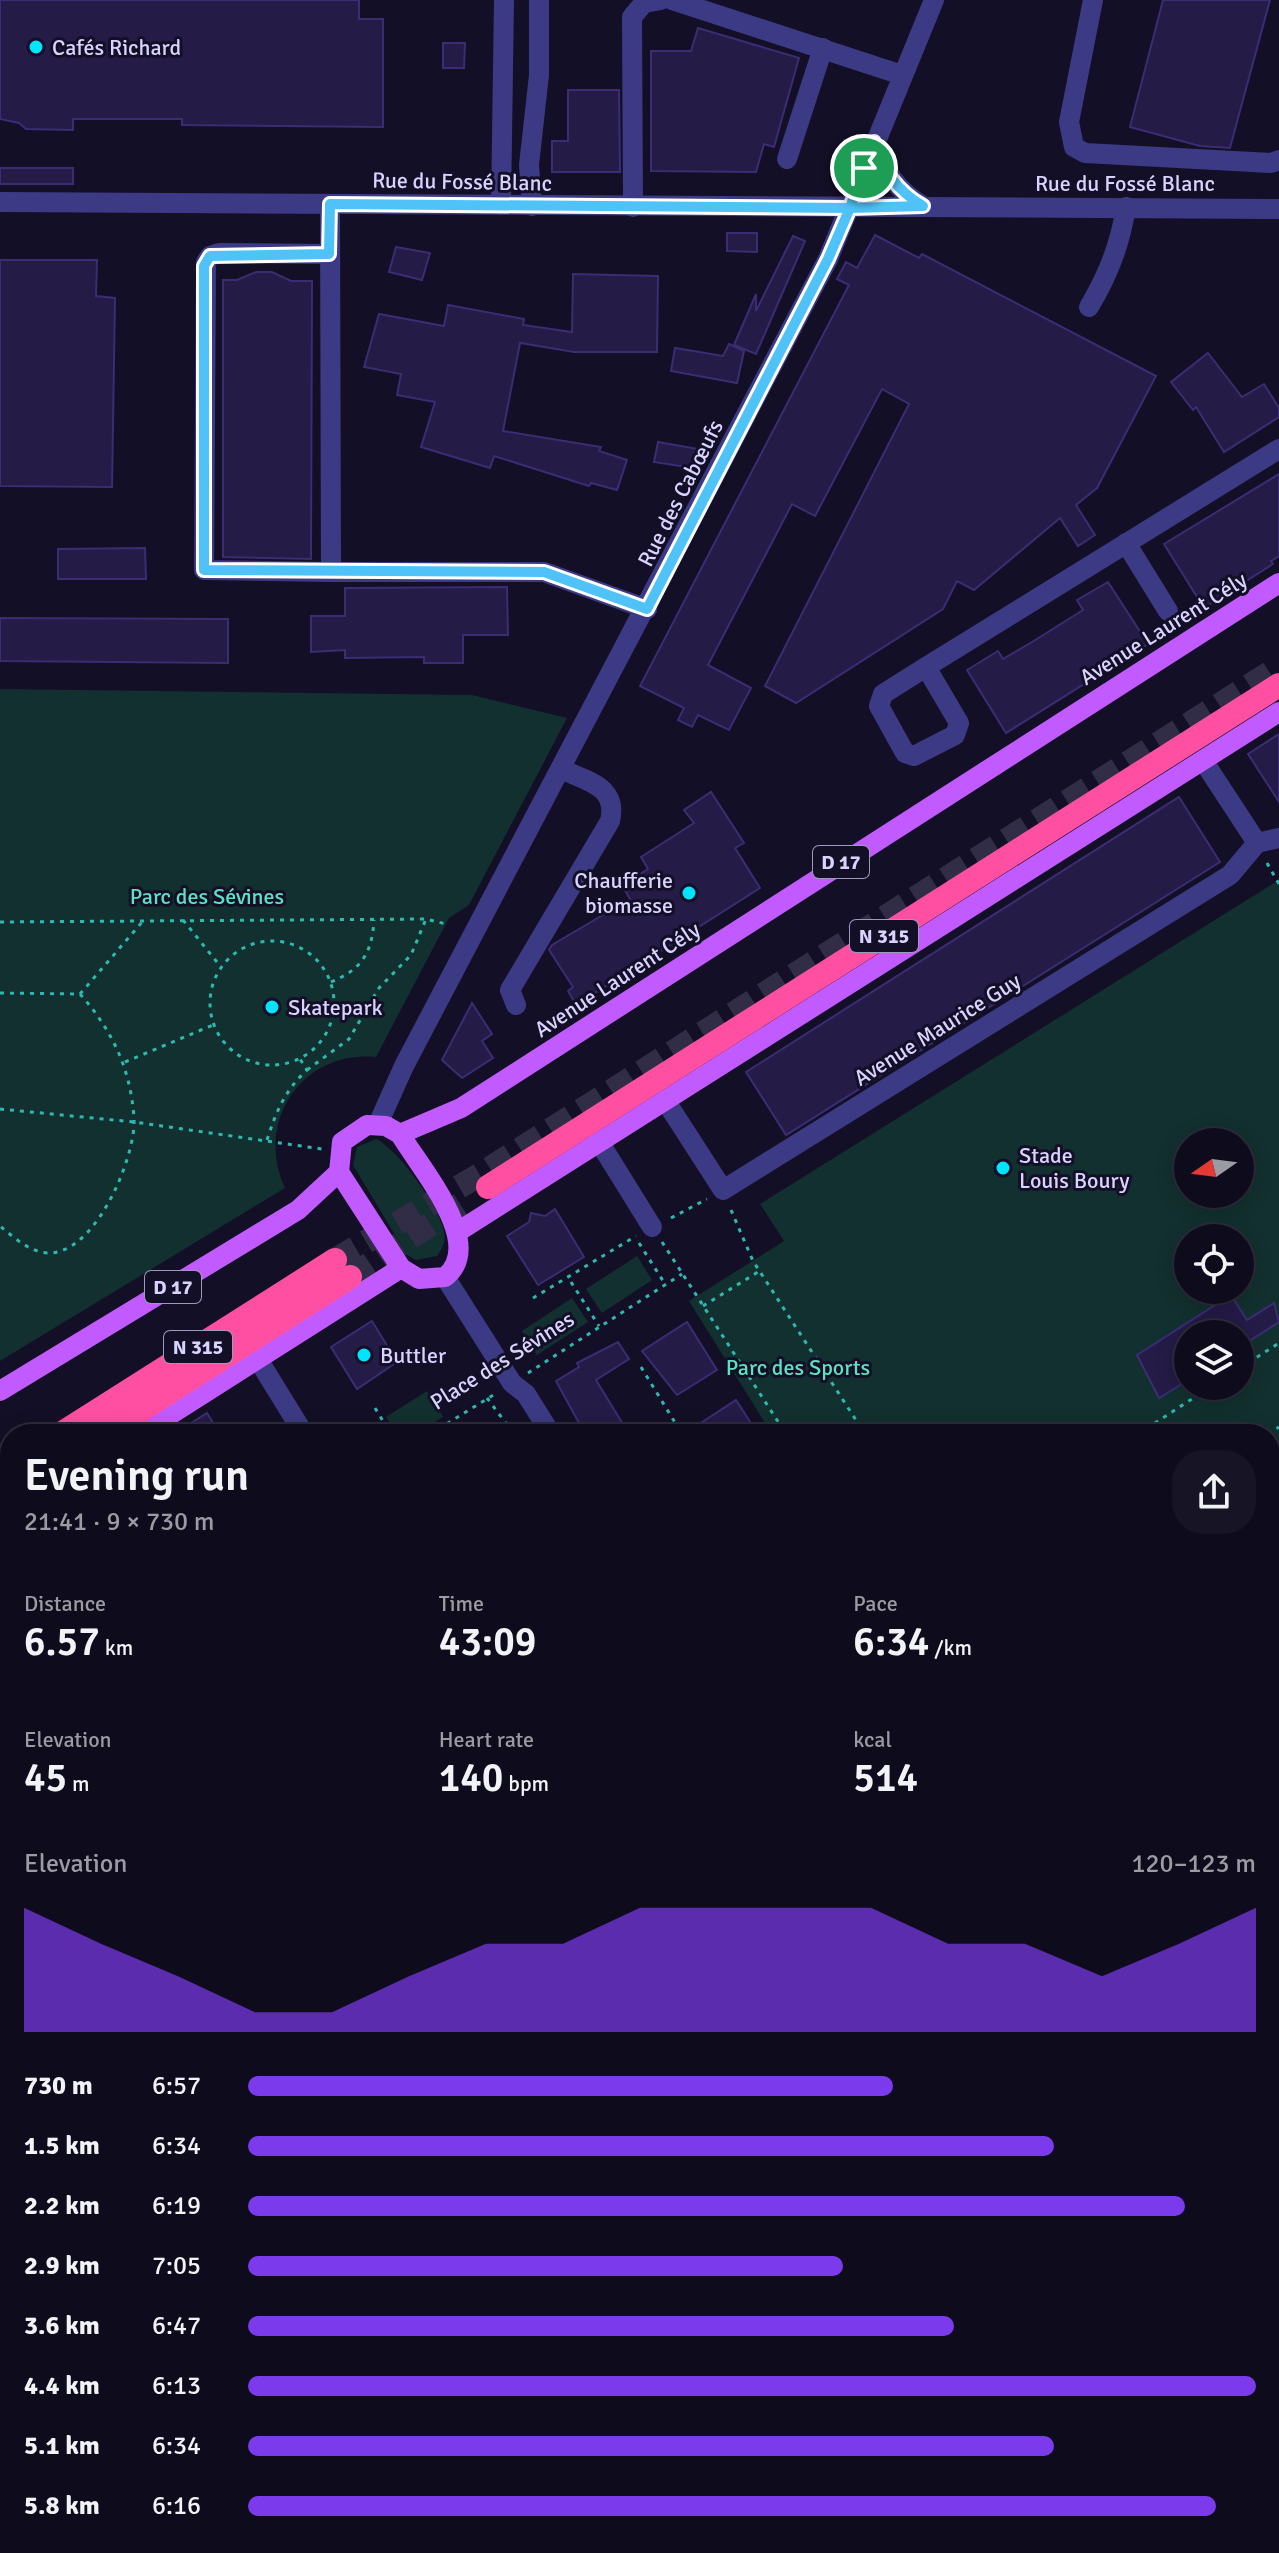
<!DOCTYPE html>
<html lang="en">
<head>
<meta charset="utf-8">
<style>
	body { margin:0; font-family:Signika,sans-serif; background:#171425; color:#f1f3f6; height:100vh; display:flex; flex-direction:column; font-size:30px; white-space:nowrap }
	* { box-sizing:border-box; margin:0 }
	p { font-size:26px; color:#9b9ba3 }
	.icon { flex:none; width:44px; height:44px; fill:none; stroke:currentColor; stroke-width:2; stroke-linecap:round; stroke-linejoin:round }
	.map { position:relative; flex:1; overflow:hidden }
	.side { position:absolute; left:0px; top:1424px; width:1280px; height:1130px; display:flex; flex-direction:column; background:#0e0b1c; border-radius:32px 32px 0 0; box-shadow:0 4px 20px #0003,0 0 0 2px #2e2b3b }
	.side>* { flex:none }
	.needle { width:52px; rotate:256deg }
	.buttons { position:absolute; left:1174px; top:1128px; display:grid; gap:16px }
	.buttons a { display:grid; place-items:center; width:80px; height:80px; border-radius:50%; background:#0e0b1c; box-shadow:0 4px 20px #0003,0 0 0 2px #2e2b3b; font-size:40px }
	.pin { position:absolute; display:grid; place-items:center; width:68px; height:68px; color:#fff; margin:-34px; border:4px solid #fff; border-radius:50%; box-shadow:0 2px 8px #0007 }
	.round { display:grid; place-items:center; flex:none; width:84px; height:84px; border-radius:32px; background:#171425 }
	.head { display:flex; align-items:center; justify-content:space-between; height:136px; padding:0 24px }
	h1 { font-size:44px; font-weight:600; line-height:60px }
	.stats { display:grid; grid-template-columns:repeat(3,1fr); gap:12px; height:136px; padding:8px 24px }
	.stats div { display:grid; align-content:center }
	.stats b { font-size:40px; font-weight:600 }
	.stats small { font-size:22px; font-weight:400 }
	.stats p { font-size:22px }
	.chart { height:224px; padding:16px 24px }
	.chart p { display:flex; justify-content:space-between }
	.chart svg { width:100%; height:144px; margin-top:8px; fill:#7c3aed; opacity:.7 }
	ul { padding:0 24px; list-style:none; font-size:26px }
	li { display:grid; grid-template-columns:128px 96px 1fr; align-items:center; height:60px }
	li i { height:20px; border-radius:10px; background:#7c3aed }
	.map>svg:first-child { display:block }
</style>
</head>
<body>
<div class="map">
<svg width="1279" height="2553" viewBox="0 0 1279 2553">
	<rect width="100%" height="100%" fill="#130f26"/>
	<!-- green -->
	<g fill="#12302f" fill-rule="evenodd">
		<path d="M0,689L472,695L567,718L469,905L449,918L376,1057C303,1050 254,1121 285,1188L0,1361Z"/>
		<path d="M1279,880V1459L1270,1465V1434H772L689,1301L784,1241L760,1204ZM1188,1142H1240V1194H1188ZM1188,1238H1240V1290H1188ZM1188,1334H1240V1386H1188Z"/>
		<path d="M376,1139C397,1148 441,1209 444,1232C446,1241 443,1248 437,1256L416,1260L407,1255L353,1165L357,1147Z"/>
		<path d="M637,1256L652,1280L602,1313L586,1289Z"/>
		<path d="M572,1298L588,1322L537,1355L522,1331Z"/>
		<path d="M427,1391L443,1417L415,1434H397L386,1417Z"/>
	</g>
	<!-- building -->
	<g fill="#241b47" stroke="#3b2d73" stroke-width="2">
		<path d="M0,0H359V19H383V127L182,125V119H73V130L26,129L19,123L0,119Z"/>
		<path d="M1163,0H1270L1230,148L1200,146L1130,127Z"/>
		<path d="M698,28L799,58L774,147L764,144L756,172L651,171V51H691Z"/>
		<path d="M443,43H465L464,68H443Z"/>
		<path d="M568,90H619L620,172H552V141H568Z"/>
		<rect x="0" y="168" width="73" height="16"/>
		<path d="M727,233H757V252L727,251Z"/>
		<path d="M875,235L919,258L922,254L1156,376L1097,488L1076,505L1095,535L1078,546L1060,518L974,590L957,581L943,609L796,703L765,686L909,404L882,389L815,516L792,504L708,665L751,688L729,730L698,715L692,727L678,720L684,708L640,686L849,285L837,279L846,262L857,268Z"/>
		<path d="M793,236L805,241L756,354L734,345L756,294V311Z"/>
		<path d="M396,247L430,253L422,280L389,272Z"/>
		<path d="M0,260H97L96,296L115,298L112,487L0,486Z"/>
		<path d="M256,272H272L291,281H312L311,559L223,557V280H237Z"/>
		<path d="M573,274L658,276L657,352H574L520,343L503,431L601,447L599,451L627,460L617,490L591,483L589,486L494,456L490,468L421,447L435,402L397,395L401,374L364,367L379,314L444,326L448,305L524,319L523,325L572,332Z"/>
		<path d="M729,344L744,351L737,383L671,371L675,348L723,356Z"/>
		<path d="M1208,353L1242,397L1264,384L1279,408V417L1224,452L1196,407L1193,410L1171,382Z"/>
		<path d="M658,442L709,451L699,469L654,462Z"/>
		<path d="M1279,474V556L1271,561L1273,564L1204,608L1164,544Z"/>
		<path d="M145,548L146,579H58V549Z"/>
		<path d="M1108,582L1148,644L1006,733L967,670L998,651L1003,659L1032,642L1083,610L1077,600Z"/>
		<path d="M507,587L508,635H463V663H424V657L345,658V650L311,652V616H345V588Z"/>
		<path d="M0,618L228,619V663L0,661Z"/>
		<path d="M1279,734V802L1248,754Z"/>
		<path d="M711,792L744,843L735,848L760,888L576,1005L568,991L573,987L549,950L552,945L630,899L622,885L648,869L641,857L694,823L684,810Z"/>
		<path d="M1179,797L1220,862L786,1135L746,1072Z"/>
		<path d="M472,1003L492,1034L482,1041L493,1058L462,1078L442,1060Z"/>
		<path d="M555,1209L584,1257L538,1285L507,1236L529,1222L531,1213L545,1216Z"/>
		<path d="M1231,1295L1247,1320L1274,1303L1279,1322L1240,1347V1334H1188V1380L1159,1398L1137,1355Z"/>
		<path d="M372,1321L397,1362L357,1389L331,1347Z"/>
		<path d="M687,1322L717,1370L677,1395L642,1351Z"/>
		<path d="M618,1342L629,1359L596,1380L629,1434H590L583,1423H579L556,1381L579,1367L577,1363Z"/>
		<path d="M736,1400L758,1434H684Z"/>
		<path d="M207,1413L220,1434H174Z"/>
	</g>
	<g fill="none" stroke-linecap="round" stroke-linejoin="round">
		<!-- highway-tunnel -->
		<g stroke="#312d47" stroke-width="24" stroke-dasharray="24 12" stroke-linecap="butt">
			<path d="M335,1260L481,1174L1279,667"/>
			<path d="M350,1277L466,1201"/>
		</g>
		<!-- path -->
		<g stroke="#2fb8b0" stroke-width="3" stroke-dasharray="4 6" stroke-linecap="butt">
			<path d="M1267,863L1279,884"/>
			<path d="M183,920L221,967"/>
			<path d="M0,922L426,919L446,924"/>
			<circle cx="272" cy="1003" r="62"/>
			<path d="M331,982C362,969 372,953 374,920"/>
			<path d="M0,993L80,994C112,1030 131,1069 134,1119C136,1158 92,1264 41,1252C25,1248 12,1236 0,1226"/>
			<path d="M80,994L143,921"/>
			<path d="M125,1062L213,1025"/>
			<path d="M307,1070L349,1039L379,988L411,955L426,919"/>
			<path d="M0,1109L134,1122L322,1149"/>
			<path d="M267,1140C276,1112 285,1090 307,1070L300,1059"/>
			<path d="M731,1210L753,1261L865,1434"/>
			<path d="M671,1218L707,1199"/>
			<path d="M662,1242L786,1434"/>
			<path d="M639,1243L665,1284"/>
			<path d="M571,1282L599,1326"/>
			<path d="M533,1298L636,1236"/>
			<path d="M703,1306L758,1272"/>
			<path d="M641,1367L682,1434"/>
			<path d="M1240,1368L1279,1343"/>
			<path d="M528,1373L682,1274"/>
			<path d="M487,1398L514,1434"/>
			<path d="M375,1408L391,1434"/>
			<path d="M430,1434L495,1394"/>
			<path d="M1138,1434L1212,1386"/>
			<path d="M1268,1434L1279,1427"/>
			<path d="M1270,2267L1279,2265"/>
		</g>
		<!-- minor -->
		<g stroke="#3d3a85" stroke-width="20">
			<path d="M672,0L902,75"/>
			<path d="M1093,0L1069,122L1074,147L1085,153L1271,163L1279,160"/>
			<path d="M874,142C885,171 896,190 923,206"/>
			<path d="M787,159L823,48"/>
			<path d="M0,202L1279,209"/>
			<path d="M330,204L331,572H544L647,609"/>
			<path d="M501,205L504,0"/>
			<path d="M532,206L529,165L539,75V0"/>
			<path d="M633,207L632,17L644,3L661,0"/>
			<path d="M329,254L219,253L210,256L206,262L204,570L331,572"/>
			<path d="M1089,307C1108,275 1120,245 1126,207"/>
			<path d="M1126,543L1168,611"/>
			<path d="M926,667L959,723L955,735L914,756L905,753L879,706L883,694L926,667L1279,449"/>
			<path d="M1204,762L1257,843"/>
			<path d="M516,1005L510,990L610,821C618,787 589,782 563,770"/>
			<path d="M665,1100L723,1190L1230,875L1257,843L1279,838"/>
			<path d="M378,1124L404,1066L828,259L934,0"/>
			<path d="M598,1140L652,1227"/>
			<path d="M445,1277L512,1383L526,1394L551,1434"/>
			<path d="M259,1361L304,1434"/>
			<path d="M0,1649L10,1665"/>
			<path d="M1270,1716L1279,1714"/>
			<path d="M0,1906L10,1905"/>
			<path d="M0,2168L10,2161"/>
			<path d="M1270,2239L1279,2237"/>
			<path d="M1270,2297L1279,2294"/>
			<path d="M1270,2324L1279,2352"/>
			<path d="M0,2366L10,2353"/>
			<path d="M1270,2536L1279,2533"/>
			<path d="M249,2544L250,2553"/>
			<path d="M959,2544L962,2553"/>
			<path d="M1002,2544L1004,2553"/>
			<path d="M1205,2553L1239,2544"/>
		</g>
		<!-- major -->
		<g stroke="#c25bff" stroke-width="20">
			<path d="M367,1125L386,1126L400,1134C420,1168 487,1244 445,1277L419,1279L401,1268L339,1172L342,1142Z"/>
			<path d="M400,1134L461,1108L1279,583"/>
			<path d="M459,1231L1279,712"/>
			<path d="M0,1391L298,1210L339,1172"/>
			<path d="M140,1434L401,1268"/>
			<path d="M0,1521L10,1514"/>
			<path d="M0,2059L10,2063"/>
			<path d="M592,2544L599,2553"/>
		</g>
		<!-- highway -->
		<g stroke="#ff4fa3" stroke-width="24">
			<path d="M488,1187L1279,685"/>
			<path d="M61,1434L335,1260"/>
			<path d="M103,1434L350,1277"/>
			<path d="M0,1473L10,1467"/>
			<path d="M0,1499L10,1493"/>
		</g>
	</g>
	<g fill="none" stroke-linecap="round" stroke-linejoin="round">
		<defs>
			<path id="route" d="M864,168L850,208L330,204L329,254L210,256L204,266V570L544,572L647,609L828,259L850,208L923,206C896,190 884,171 874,142L864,168"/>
		</defs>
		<!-- route casing -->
		<use href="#route" stroke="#fff" stroke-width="16"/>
		<!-- route -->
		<use href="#route" stroke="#4fc3f7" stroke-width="10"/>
	</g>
	<!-- markers -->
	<g fill="#00e5ff" stroke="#130f26" stroke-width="3">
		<circle cx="36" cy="47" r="8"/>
		<circle cx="689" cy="893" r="8"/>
		<circle cx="272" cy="1007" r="8"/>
		<circle cx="1003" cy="1168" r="8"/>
		<circle cx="364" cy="1355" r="8"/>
	</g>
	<g text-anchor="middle" stroke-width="6" stroke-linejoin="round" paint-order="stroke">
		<!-- shield labels -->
		<g fill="#130f26" stroke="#9e99be" stroke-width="2">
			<rect x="813" y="846" width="56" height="32" rx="6"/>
			<rect x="850" y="920" width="68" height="32" rx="6"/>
			<rect x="145" y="1271" width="56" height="32" rx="6"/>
			<rect x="164" y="1331" width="68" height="32" rx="6"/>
		</g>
		<g font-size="20" font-weight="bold" fill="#d9d4ff">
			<text x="841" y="869">D 17</text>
			<text x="884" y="943">N 315</text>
			<text x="173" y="1294">D 17</text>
			<text x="198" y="1354">N 315</text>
		</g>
		<!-- poi labels -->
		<g font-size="22" fill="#d9d4ff" stroke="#130f26" text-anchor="start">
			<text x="52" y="55">Cafés Richard</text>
			<text x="673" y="888" text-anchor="end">Chaufferie<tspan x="673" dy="25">biomasse</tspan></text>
			<text x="288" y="1015">Skatepark</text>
			<text x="1019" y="1163">Stade<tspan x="1019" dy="25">Louis Boury</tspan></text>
			<text x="380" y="1363">Buttler</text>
		</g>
		<!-- street labels -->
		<g font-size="22" fill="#d9d4ff" stroke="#130f26">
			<text transform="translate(462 181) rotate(1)" y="8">Rue du Fossé Blanc</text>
			<text x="1125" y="191">Rue du Fossé Blanc</text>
			<text transform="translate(680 493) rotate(-63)" y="8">Rue des Cabœufs</text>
			<text transform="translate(1163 628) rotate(-32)" y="8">Avenue Laurent Cély</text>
			<text transform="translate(617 979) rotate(-33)" y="8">Avenue Laurent Cély</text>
			<text transform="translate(937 1029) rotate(-32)" y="8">Avenue Maurice Guy</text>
			<text transform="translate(502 1360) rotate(-32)" y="8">Place des Sévines</text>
		</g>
		<!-- park labels -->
		<g font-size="22" fill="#5fe0c0" stroke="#130f26">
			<text x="207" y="904">Parc des Sévines</text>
			<text x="798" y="1375">Parc des Sports</text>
		</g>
	</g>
</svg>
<div class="buttons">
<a><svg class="needle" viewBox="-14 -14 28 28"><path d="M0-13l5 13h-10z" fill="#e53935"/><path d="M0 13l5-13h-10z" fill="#9b9ba3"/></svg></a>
<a><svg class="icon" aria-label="locate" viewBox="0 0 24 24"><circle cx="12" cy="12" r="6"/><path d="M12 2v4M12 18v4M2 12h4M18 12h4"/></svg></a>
<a><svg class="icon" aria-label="layers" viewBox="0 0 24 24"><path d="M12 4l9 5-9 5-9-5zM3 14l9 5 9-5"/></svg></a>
</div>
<div class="pin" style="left:864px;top:168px;background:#1e9e55"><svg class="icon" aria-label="arrive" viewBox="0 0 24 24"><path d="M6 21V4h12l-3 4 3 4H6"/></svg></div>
<section class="side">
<div class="head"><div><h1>Evening run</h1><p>21:41 · 9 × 730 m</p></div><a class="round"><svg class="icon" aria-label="share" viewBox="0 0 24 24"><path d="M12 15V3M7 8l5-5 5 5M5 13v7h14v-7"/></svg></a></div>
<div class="stats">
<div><p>Distance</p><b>6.57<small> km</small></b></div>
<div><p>Time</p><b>43:09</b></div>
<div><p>Pace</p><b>6:34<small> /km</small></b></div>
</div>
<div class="stats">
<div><p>Elevation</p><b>45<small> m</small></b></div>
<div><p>Heart rate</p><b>140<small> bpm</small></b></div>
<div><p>kcal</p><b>514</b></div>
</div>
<div class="chart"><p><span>Elevation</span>120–123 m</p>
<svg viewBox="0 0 160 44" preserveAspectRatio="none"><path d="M0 44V6L10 17L20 27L30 38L40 38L50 27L60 17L70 17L80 6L90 6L100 6L110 6L120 17L130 17L140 27L150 17L160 6V44z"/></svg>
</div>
<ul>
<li><b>730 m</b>6:57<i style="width:64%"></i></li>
<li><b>1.5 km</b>6:34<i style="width:80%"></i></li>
<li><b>2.2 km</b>6:19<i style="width:93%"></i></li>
<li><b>2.9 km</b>7:05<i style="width:59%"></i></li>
<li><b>3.6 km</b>6:47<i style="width:70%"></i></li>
<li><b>4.4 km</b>6:13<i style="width:100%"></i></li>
<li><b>5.1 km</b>6:34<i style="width:80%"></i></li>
<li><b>5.8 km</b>6:16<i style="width:96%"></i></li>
</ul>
</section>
</div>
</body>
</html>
